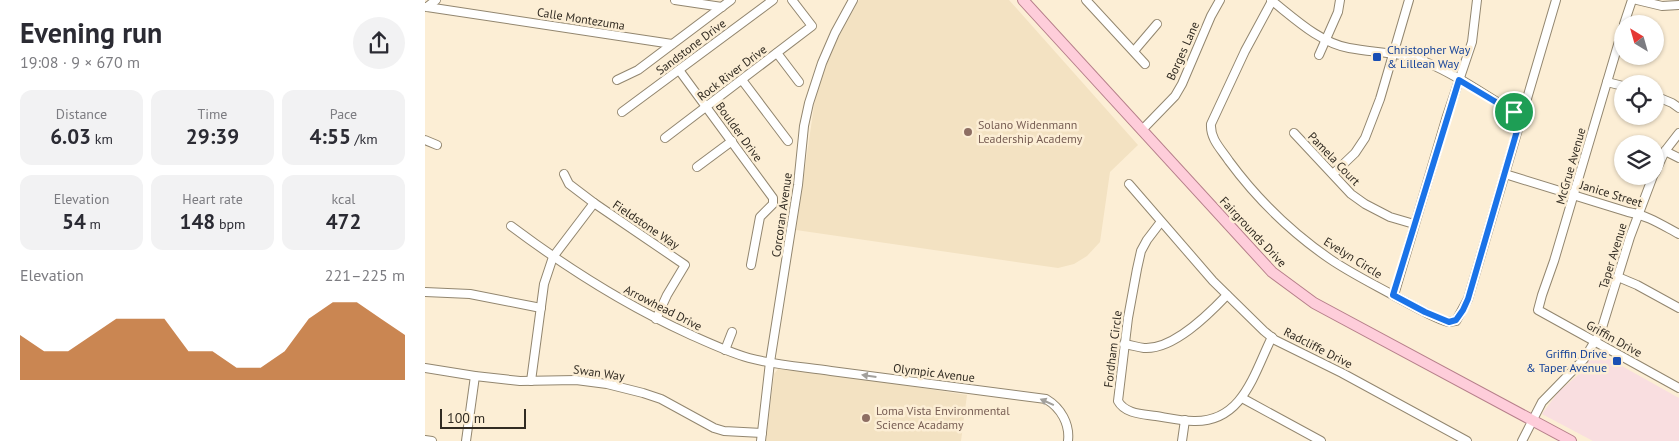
<!DOCTYPE html>
<html lang="en">
<head>
<meta charset="utf-8">
<style>
	body { margin:0; font-family:"PT Sans",sans-serif; background:#f2f2f3; color:#2b2b33; height:100vh; display:flex; flex-direction:column; font-size:19px; white-space:nowrap }
	* { box-sizing:border-box; margin:0 }
	p { font-size:16px; color:#7c7c81 }
	.icon { flex:none; width:28px; height:28px; fill:none; stroke:currentColor; stroke-width:2; stroke-linecap:round; stroke-linejoin:round }
	.map { position:relative; flex:1; overflow:hidden }
	.details { display:flex; flex-direction:column; background:#fff; width:425px }
	.details>* { flex:none }
	.needle { width:32px; rotate:323deg }
	.buttons { position:absolute; left:1189px; top:15px; display:grid; gap:10px }
	.buttons a { display:grid; place-items:center; width:50px; height:50px; border-radius:50%; background:#fff; box-shadow:0 1px 4px #0004; font-size:25px }
	.scale { position:absolute; left:15px; bottom:12px; width:86px; box-sizing:border-box; padding-left:5px; border:2px solid #312b22; border-top:0; font-size:14px; line-height:18px; white-space:nowrap; color:#312b22; -webkit-text-stroke:4px #fceed5; paint-order:stroke }
	.pin { position:absolute; display:grid; place-items:center; width:42px; height:42px; color:#fff; margin:-21px; border:2px solid #fff; border-radius:50%; box-shadow:0 1px 5px #0007 }
	.round { display:grid; place-items:center; flex:none; width:52px; height:52px; border-radius:26px; background:#f2f2f3 }
	.head { display:flex; align-items:center; justify-content:space-between; height:85px; padding:0 20px }
	h1 { font-size:28px; font-weight:700; line-height:38px }
	.metrics { display:grid; grid-template-columns:repeat(3,1fr); gap:8px; height:85px; padding:5px 20px }
	.metrics div { display:grid; align-content:center; border-radius:12px; background:#f2f2f3; text-align:center }
	.metrics b { font-size:21px; font-weight:700 }
	.metrics small { font-size:14px; font-weight:400 }
	.metrics p { font-size:14px }
	.chart { height:140px; padding:10px 20px }
	.chart p { display:flex; justify-content:space-between }
	.chart svg { width:100%; height:90px; margin-top:5px; fill:#b45309; opacity:.7 }
	main { display:flex; flex:1; min-height:0 }
	.map>svg:first-child { display:block }
</style>
</head>
<body>
<main>
<section class="details">
<div class="head"><div><h1>Evening run</h1><p>19:08 · 9 × 670 m</p></div><a class="round"><svg class="icon" aria-label="share" viewBox="0 0 24 24"><path d="M12 15V3M7 8l5-5 5 5M5 13v7h14v-7"/></svg></a></div>
<div class="metrics">
<div><p>Distance</p><b>6.03<small> km</small></b></div>
<div><p>Time</p><b>29:39</b></div>
<div><p>Pace</p><b>4:55<small> /km</small></b></div>
</div>
<div class="metrics">
<div><p>Elevation</p><b>54<small> m</small></b></div>
<div><p>Heart rate</p><b>148<small> bpm</small></b></div>
<div><p>kcal</p><b>472</b></div>
</div>
<div class="chart"><p><span>Elevation</span>221–225 m</p>
<svg viewBox="0 0 160 44" preserveAspectRatio="none"><path d="M0 44V22L10 30L20 30L30 22L40 14L50 14L60 14L70 30L80 30L90 38L100 38L110 30L120 14L130 6L140 6L150 14L160 22V44z"/></svg>
</div>
</section>
<div class="map">
<svg width="1254" height="441" viewBox="0 0 1254 441">
	<rect width="100%" height="100%" fill="#fceed5"/>
	<!-- commercial -->
	<path fill="#f9dee0" d="M1170,351L1254,398V441H1168L1117,414L1134,391L1152,376Z"/>
	<!-- built -->
	<g fill="#f3e2c2">
		<path d="M434,0H584L713,145L685,172L675,242L662,256L649,264L633,268L371,230L391,92L408,47Z"/>
		<path d="M357,366L542,395L536,441H341L349,374L353,369Z"/>
	</g>
	<g fill="none" stroke-linecap="round" stroke-linejoin="round">
		<defs>
			<g id="minor">
				<path d="M250,0L297,7"/>
				<path d="M661,0L720,64"/>
				<path d="M846,0C869,18 895,43 924,48C951,53 977,52 1003,63C1036,77 1066,99 1096,117"/>
				<path d="M1212,0L1237,6L1254,5"/>
				<path d="M847,1L820,51L786,124C785,139 796,149 804,161C832,199 866,232 905,259C927,274 952,286 975,299C985,304 1014,321 1024,322C1024,322 1030,321 1031,321L1043,299L1131,0"/>
				<path d="M2,7L247,44"/>
				<path d="M2,7L11,0"/>
				<path d="M1199,24L1207,0"/>
				<path d="M1198,28L1129,261L1117,295L1113,310L1254,388"/>
				<path d="M709,51L732,24"/>
				<path d="M352,53L374,82"/>
				<path d="M894,55L913,12L915,0"/>
				<path d="M254,70L348,198V204L335,217L326,265"/>
				<path d="M192,80L213,70L306,0"/>
				<path d="M317,80L363,141"/>
				<path d="M1182,82L1198,86"/>
				<path d="M1230,96L1247,103L1254,108"/>
				<path d="M197,112L348,0"/>
				<path d="M717,130L750,96L757,84L786,16L795,0"/>
				<path d="M869,133L926,194L940,204L965,217L989,224"/>
				<path d="M240,138L387,26L367,0"/>
				<path d="M0,140L12,145"/>
				<path d="M1240,151L1254,158"/>
				<path d="M272,167L307,141"/>
				<path d="M1230,173L1240,151L1254,133"/>
				<path d="M139,174L144,184L169,203L260,265L242,295L231,319"/>
				<path d="M908,174L930,153L940,138L955,99L984,0"/>
				<path d="M1080,174L1203,212C1222,215 1237,225 1254,234"/>
				<path d="M704,184L788,281L839,331L850,340L917,373L1042,441"/>
				<path d="M735,223L722,240L716,251L712,269L703,318L693,401C700,414 718,414 731,416C743,418 756,421 769,421C818,422 829,373 847,337"/>
				<path d="M86,226C142,268 200,305 264,334C284,343 303,352 324,358C350,365 379,367 406,371C478,381 549,389 621,399C636,408 645,424 643,441"/>
				<path d="M1193,277L1212,285L1254,308"/>
				<path d="M0,292L45,294L116,308"/>
				<path d="M969,295L1022,116L1047,42L1052,0"/>
				<path d="M699,344C706,345 712,347 719,348C748,350 783,315 802,295"/>
				<path d="M300,350L307,332"/>
				<path d="M0,368L50,376L95,381L151,380L182,384L218,393L236,399L289,428L299,431L337,433"/>
				<path d="M106,381L119,284L128,257L169,203"/>
				<path d="M817,398L896,441"/>
				<path d="M0,440L7,441"/>
				<path d="M41,441L50,376"/>
				<path d="M336,441L345,362L373,185L379,126L384,103L397,63L410,33L428,0"/>
				<path d="M757,441L760,420"/>
				<path d="M1097,441L1117,402L1159,359L1176,331L1205,237L1228,176"/>
			</g>
			<path id="major" d="M598,0L847,272L889,303L1146,441"/>
		</defs>
		<!-- minor casing -->
		<use href="#minor" stroke="#92866f" stroke-width="10"/>
		<!-- major casing -->
		<use href="#major" stroke="#b67f8a" stroke-width="12"/>
		<!-- minor -->
		<use href="#minor" stroke="#fff" stroke-width="8"/>
		<!-- major -->
		<use href="#major" stroke="#fecdda" stroke-width="10"/>
	</g>
	<!-- one-way arrows -->
	<defs><path id="oneway-solid" d="M-6-.8H1V-3.2L6.5 0L1 3.2V.8H-6Z" transform="scale(1.25)"/></defs>
	<g fill="#a2a09c">
		<use href="#oneway-solid" transform="translate(444 376) rotate(-172)"/>
		<use href="#oneway-solid" transform="translate(622 402) rotate(-156)"/>
	</g>
	<g fill="none" stroke-linecap="round" stroke-linejoin="round">
		<defs>
			<path id="route" d="M1034,80L1096,117L1043,299L1038,310L1031,320L1024,322L1000,312L968,295Z"/>
		</defs>
		<!-- route casing -->
		<use href="#route" stroke="#fff" stroke-width="10"/>
		<!-- route -->
		<use href="#route" stroke="#1a73e8" stroke-width="6"/>
	</g>
	<!-- markers -->
	<g fill="#1a4fb4" stroke="#fceed5" stroke-width="2">
		<rect x="947" y="52" width="10" height="10" rx="2.5"/>
		<rect x="1187" y="356" width="10" height="10" rx="2.5"/>
	</g>
	<g fill="#8d6e63" stroke="#fceed5" stroke-width="2">
		<circle cx="543" cy="132" r="5"/>
		<circle cx="441" cy="418" r="5"/>
	</g>
	<g text-anchor="middle" stroke-width="5" stroke-linejoin="round" paint-order="stroke">
		<!-- street labels -->
		<g font-size="12" fill="#312b22" stroke="#fceed5">
			<text transform="translate(156 19) rotate(9)" y="4">Calle Montezuma</text>
			<text transform="translate(266 47) rotate(-37)" y="4">Sandstone Drive</text>
			<text transform="translate(758 51) rotate(-66)" y="4">Borges Lane</text>
			<text transform="translate(307 73) rotate(-37)" y="4">Rock River Drive</text>
			<text transform="translate(314 132) rotate(54)" y="4">Boulder Drive</text>
			<text transform="translate(909 159) rotate(46)" y="4">Pamela Court</text>
			<text transform="translate(1146 166) rotate(-74)" y="4">McGrue Avenue</text>
			<text transform="translate(1186 194) rotate(17)" y="4">Janice Street</text>
			<text transform="translate(357 215) rotate(-82)" y="4">Corcoran Avenue</text>
			<text transform="translate(221 225) rotate(34)" y="4">Fieldstone Way</text>
			<text transform="translate(828 232) rotate(47)" y="4">Fairgrounds Drive</text>
			<text transform="translate(1188 256) rotate(-73)" y="4">Taper Avenue</text>
			<text transform="translate(928 258) rotate(32)" y="4">Evelyn Circle</text>
			<text transform="translate(238 308) rotate(27)" y="4">Arrowhead Drive</text>
			<text transform="translate(1189 339) rotate(29)" y="4">Griffin Drive</text>
			<text transform="translate(893 348) rotate(27)" y="4">Radcliffe Drive</text>
			<text transform="translate(688 349) rotate(-83)" y="4">Fordham Circle</text>
			<text transform="translate(174 373) rotate(8)" y="4">Swan Way</text>
			<text transform="translate(509 373) rotate(7)" y="4">Olympic Avenue</text>
		</g>
		<!-- transit labels -->
		<g font-size="12" fill="#164399" stroke="#fceed5" text-anchor="start">
			<text x="962" y="54">Christopher Way<tspan x="962" dy="14">&amp; Lillean Way</tspan></text>
			<text x="1182" y="358" text-anchor="end">Griffin Drive<tspan x="1182" dy="14">&amp; Taper Avenue</tspan></text>
		</g>
		<!-- education labels -->
		<g font-size="12" fill="#785e54" stroke="#fceed5" text-anchor="start">
			<text x="553" y="129">Solano Widenmann<tspan x="553" dy="14">Leadership Academy</tspan></text>
			<text x="451" y="415">Loma Vista Environmental<tspan x="451" dy="14">Science Acadamy</tspan></text>
		</g>
	</g>
</svg>
<div class="buttons">
<a><svg class="needle" viewBox="-14 -14 28 28"><path d="M0-13l5 13h-10z" fill="#e53935"/><path d="M0 13l5-13h-10z" fill="#7c7c81"/></svg></a>
<a><svg class="icon" aria-label="locate" viewBox="0 0 24 24"><circle cx="12" cy="12" r="6"/><path d="M12 2v4M12 18v4M2 12h4M18 12h4"/></svg></a>
<a><svg class="icon" aria-label="layers" viewBox="0 0 24 24"><path d="M12 4l9 5-9 5-9-5zM3 14l9 5 9-5"/></svg></a>
</div>
<div class="scale">100 m</div>
<div class="pin" style="left:1089px;top:112px;background:#1e9e55"><svg class="icon" aria-label="arrive" viewBox="0 0 24 24"><path d="M6 21V4h12l-3 4 3 4H6"/></svg></div>
</div>
</main>
</body>
</html>
